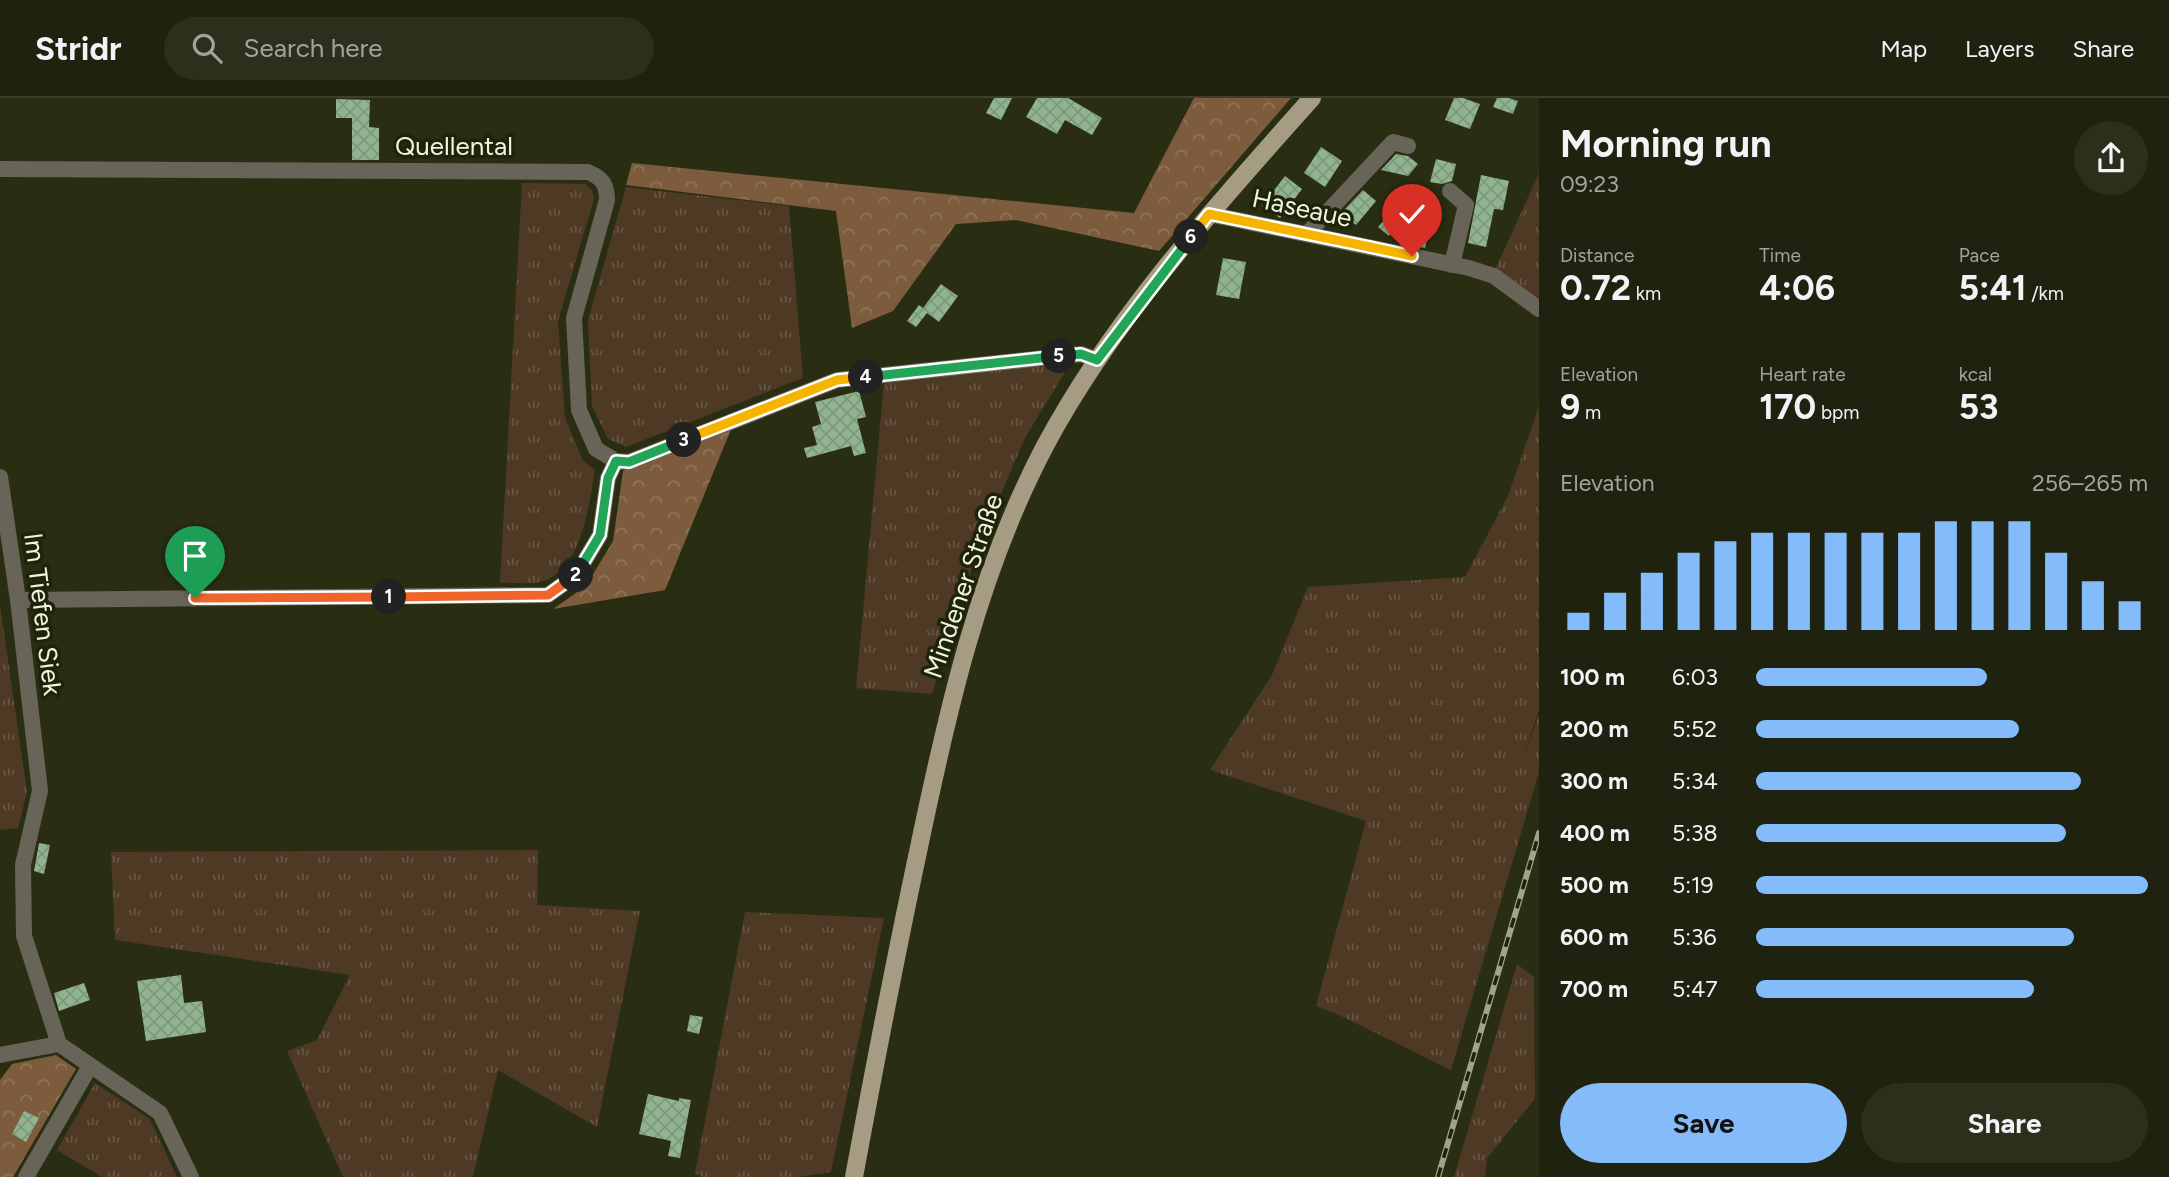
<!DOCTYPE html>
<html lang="en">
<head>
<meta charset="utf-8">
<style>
	body { margin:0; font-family:Figtree,sans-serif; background:#2c2f1c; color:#f1f3f6; height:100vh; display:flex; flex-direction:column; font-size:26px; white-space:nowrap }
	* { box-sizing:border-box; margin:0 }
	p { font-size:23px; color:#a1a49e }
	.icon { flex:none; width:38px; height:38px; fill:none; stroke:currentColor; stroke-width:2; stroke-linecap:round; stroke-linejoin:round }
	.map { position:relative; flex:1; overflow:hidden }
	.details { display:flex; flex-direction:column; background:#1f220e; width:630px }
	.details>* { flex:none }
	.pin { position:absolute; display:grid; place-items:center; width:60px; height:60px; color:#fff; margin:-72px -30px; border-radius:50% 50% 50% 0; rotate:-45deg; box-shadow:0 0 7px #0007 }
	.pin .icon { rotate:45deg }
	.km { position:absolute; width:35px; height:35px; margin:-18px; border-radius:50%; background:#222; color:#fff; font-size:19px; line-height:35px; text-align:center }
	.round { display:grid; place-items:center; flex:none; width:74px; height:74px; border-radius:37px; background:#2c2f1c }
	.overview { display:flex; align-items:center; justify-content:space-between; height:119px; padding:0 21px }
	h1 { font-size:38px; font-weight:700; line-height:52px }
	.figures { display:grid; grid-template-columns:repeat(3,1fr); gap:10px; height:119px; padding:7px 21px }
	.figures div { display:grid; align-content:center }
	.figures b { font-size:35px; font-weight:700 }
	.figures small { font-size:19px; font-weight:400 }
	.figures p { font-size:19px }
	.chart { height:196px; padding:14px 21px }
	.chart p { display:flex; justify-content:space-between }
	.chart svg { width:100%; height:126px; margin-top:7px; stroke:#84bcfb; stroke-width:6 }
	.button { display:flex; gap:14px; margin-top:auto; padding:14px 21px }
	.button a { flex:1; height:80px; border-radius:42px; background:#84bcfb; color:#111; font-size:28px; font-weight:700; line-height:80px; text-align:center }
	.button a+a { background:#2c2f1c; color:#f1f3f6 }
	ul { padding:0 21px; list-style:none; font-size:23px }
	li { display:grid; grid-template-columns:112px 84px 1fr; align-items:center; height:52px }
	li i { height:18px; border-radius:9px; background:#84bcfb }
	header { display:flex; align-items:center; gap:42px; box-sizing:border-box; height:98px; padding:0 35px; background:#1f220e; border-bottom:2px solid #3c3f2e }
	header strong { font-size:33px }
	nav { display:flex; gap:38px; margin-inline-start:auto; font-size:24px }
	.search { width:490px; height:63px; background:#2c2f1c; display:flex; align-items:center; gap:18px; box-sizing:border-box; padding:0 24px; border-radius:38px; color:#a1a49e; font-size:26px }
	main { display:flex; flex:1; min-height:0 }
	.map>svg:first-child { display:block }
</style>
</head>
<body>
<header>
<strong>Stridr</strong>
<div class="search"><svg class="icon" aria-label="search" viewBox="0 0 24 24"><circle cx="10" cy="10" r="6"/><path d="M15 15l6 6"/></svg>Search here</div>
<nav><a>Map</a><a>Layers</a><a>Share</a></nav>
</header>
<main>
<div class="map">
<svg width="1539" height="1079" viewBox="0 0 1539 1079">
	<defs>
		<pattern id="grass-tufts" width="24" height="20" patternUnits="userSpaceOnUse" patternTransform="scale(1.75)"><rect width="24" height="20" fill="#4e3924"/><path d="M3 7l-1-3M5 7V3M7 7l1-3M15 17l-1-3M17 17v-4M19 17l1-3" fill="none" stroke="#685644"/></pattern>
		<pattern id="forest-crowns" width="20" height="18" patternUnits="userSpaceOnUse" patternTransform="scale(1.75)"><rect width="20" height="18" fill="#7d5c3d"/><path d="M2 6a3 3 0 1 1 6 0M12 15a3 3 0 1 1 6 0" fill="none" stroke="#907459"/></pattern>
		<pattern id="building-cross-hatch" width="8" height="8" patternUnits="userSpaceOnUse" patternTransform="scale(1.75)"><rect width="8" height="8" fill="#90b390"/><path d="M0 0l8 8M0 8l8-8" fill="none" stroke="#7e987d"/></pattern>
	</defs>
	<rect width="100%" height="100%" fill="#292e13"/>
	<!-- grass -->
	<g fill="url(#grass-tufts)">
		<path d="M1539,75V201L1496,170Z"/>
		<path d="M522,85L585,86L592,92L594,101L558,223L565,319L583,363L595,372C589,406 582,470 544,483C532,487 513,484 500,485Z"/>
		<path d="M626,89L789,108L803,280L626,349L608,341L592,308L588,222Z"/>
		<path d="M1054,267L1065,274L1025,340L987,428L957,513L932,596L856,590L884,284Z"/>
		<path d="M1539,308V611L1524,660L1539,616V674L1451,972L1339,917L1316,908L1366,723L1210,672L1272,577L1308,489L1465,479L1508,398Z"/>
		<path d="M0,507L27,694L18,730L0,732Z"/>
		<path d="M538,752L537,807L640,813L597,1029L498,972L473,1079H343L287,953L317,942L350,877L115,842L111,754Z"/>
		<path d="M745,814L884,820L831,1074L799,1079H702L695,1075Z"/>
		<path d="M1517,866L1534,879L1535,1001L1487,1060L1485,1079H1454Z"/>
		<path d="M95,985L150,1021L177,1079H102L57,1052Z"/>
	</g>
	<!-- forest -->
	<g fill="url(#forest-crowns)">
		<path d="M1194,0H1291L1159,153L1016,122L956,126L893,213L852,230L836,113L626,87L632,65L1134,115Z"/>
		<path d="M732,329L665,492L553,511L586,488L613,443L623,373Z"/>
		<path d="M56,957L76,971L13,1079H0V982L12,966Z"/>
	</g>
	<!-- building -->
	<g fill="url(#building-cross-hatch)">
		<path d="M994,0H1012L1001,22L986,15Z"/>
		<path d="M1037,0H1068L1102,20L1092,37L1065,22L1057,36L1026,19Z"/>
		<path d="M1454,0H1463L1480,6L1470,31L1445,22Z"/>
		<path d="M1497,0H1509L1518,3L1513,16L1493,9Z"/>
		<path d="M336,1L370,2L369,29L379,30V62H352V20H336Z"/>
		<path d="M1321,49L1342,63L1325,89L1304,75Z"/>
		<path d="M1396,56L1408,58L1418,66L1408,78L1381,72Z"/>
		<path d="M1436,61L1456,66L1452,83L1442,86L1430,84Z"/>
		<path d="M1481,77L1509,83L1503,112L1494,111L1486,149L1468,145Z"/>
		<path d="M1285,78L1302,91L1280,120L1262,108Z"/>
		<path d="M1413,90L1423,100L1389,138L1378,129Z"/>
		<path d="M1363,92L1376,103L1356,127L1341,115Z"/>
		<path d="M1409,122L1430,127L1425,150L1403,146Z"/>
		<path d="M1223,160L1246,164L1239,201L1216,197Z"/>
		<path d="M941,186L958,198L939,224L927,215L916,229L907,223L919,207L923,210Z"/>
		<path d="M859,293L866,319L857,321L866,355L854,358L851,348L807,360L804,350L817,347L812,329L821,326L815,304Z"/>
		<path d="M39,745L50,747L44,776L34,773Z"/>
		<path d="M181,877L184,905L202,903L206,934L146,943L137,883Z"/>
		<path d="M84,885L90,902L59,913L54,895Z"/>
		<path d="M690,917L703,919L699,936L687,933Z"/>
		<path d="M648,996L679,1003V1000L691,1002L680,1060L668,1058L671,1043L639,1036Z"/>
		<path d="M24,1013L39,1020L26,1044L12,1036Z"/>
	</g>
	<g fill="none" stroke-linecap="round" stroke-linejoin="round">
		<!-- minor -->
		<g stroke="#686458" stroke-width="16">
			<path d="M0,71L588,74C602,80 607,86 607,102L574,220L579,312L596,351L616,363L629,364L837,282L1081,256L1097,262"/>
			<path d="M1450,93L1466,107L1452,167"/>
			<path d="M1209,116L1469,170L1494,178L1539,211"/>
			<path d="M1307,136L1393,44L1408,48"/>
			<path d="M0,379L18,502L40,693L23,767L24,838L59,946"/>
			<path d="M18,502L548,497L576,477L600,437L608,380L616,363"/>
			<path d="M0,957L59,946L160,1015L191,1079"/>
			<path d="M26,1079L90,968"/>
		</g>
		<!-- major -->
		<path stroke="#a69c83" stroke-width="18" d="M854,1079C874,971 895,862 918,754C947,615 978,475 1045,348C1114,219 1215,109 1312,0"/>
		<defs>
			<path id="rail" d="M1438,1079L1539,735"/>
		</defs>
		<!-- rail casing -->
		<use href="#rail" stroke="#a0a48f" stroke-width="6"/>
		<!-- rail -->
		<use href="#rail" stroke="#1f2409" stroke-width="3.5" stroke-dasharray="10" stroke-linecap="butt"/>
	</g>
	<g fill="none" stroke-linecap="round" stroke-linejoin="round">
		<defs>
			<path id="split-1" d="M195,500L389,499"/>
			<path id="split-2" d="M389,499L548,497L576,477"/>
			<path id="split-3" d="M576,477L600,437L608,380L616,363L629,364L684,342"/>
			<path id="split-4" d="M684,342L837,282L866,279"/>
			<path id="split-5" d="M866,279L1059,258"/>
			<path id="split-6" d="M1059,258L1081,256L1097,262L1191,139"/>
			<path id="split-7" d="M1191,139L1209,116L1370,149"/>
			<path id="split-8" d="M1370,149L1412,158"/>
		</defs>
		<!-- split-1 casing -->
		<use href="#split-1" stroke="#fff" stroke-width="14"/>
		<!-- split-2 casing -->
		<use href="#split-2" stroke="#fff" stroke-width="14"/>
		<!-- split-3 casing -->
		<use href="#split-3" stroke="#fff" stroke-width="14"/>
		<!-- split-4 casing -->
		<use href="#split-4" stroke="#fff" stroke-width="14"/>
		<!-- split-5 casing -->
		<use href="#split-5" stroke="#fff" stroke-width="14"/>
		<!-- split-6 casing -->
		<use href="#split-6" stroke="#fff" stroke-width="14"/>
		<!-- split-7 casing -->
		<use href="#split-7" stroke="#fff" stroke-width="14"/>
		<!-- split-8 casing -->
		<use href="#split-8" stroke="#fff" stroke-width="14"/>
		<!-- split-1 -->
		<use href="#split-1" stroke="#f0652b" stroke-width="9"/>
		<!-- split-2 -->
		<use href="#split-2" stroke="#f0652b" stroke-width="9"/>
		<!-- split-3 -->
		<use href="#split-3" stroke="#22a559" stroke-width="9"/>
		<!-- split-4 -->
		<use href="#split-4" stroke="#f5b400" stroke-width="9"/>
		<!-- split-5 -->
		<use href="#split-5" stroke="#22a559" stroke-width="9"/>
		<!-- split-6 -->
		<use href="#split-6" stroke="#22a559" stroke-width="9"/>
		<!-- split-7 -->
		<use href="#split-7" stroke="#f5b400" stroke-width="9"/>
		<!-- split-8 -->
		<use href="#split-8" stroke="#f5b400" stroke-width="9"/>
	</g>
	<g text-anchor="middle" stroke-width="7" stroke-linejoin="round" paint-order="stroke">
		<!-- street labels -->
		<g font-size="26" fill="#eff3e2" stroke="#1f2409">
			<text x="454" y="57">Quellental</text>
			<text transform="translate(1302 110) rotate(12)" y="9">Haseaue</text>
			<text transform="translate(963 488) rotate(-71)" y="9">Mindener Straße</text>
			<text transform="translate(43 516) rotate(83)" y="9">Im Tiefen Siek</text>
		</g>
	</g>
</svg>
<div class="pin" style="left:195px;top:500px;background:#1e9e55"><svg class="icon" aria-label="arrive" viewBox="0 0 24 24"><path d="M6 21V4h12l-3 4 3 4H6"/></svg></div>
<div class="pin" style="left:1412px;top:158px;background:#d93025"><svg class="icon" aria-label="check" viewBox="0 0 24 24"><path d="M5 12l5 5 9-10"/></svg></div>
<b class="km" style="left:389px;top:499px">1</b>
<b class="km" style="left:576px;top:477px">2</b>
<b class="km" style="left:684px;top:342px">3</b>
<b class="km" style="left:866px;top:279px">4</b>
<b class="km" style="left:1059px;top:258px">5</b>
<b class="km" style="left:1191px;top:139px">6</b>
</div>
<section class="details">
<div class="overview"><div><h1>Morning run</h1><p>09:23</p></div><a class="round"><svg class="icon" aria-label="share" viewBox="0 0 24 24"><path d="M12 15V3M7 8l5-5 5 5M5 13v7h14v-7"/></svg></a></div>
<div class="figures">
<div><p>Distance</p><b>0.72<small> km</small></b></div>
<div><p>Time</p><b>4:06</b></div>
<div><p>Pace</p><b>5:41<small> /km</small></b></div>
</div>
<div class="figures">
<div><p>Elevation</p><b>9<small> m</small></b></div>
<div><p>Heart rate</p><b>170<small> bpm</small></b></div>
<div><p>kcal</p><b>53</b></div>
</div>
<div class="chart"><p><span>Elevation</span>256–265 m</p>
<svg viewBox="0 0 160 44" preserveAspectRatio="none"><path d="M5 44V38M15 44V31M25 44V24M35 44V17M45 44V13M55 44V10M65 44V10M75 44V10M85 44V10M95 44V10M105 44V6M115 44V6M125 44V6M135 44V17M145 44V27M155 44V34"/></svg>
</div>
<ul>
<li><b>100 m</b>6:03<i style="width:59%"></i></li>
<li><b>200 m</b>5:52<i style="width:67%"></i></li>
<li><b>300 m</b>5:34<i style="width:83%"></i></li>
<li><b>400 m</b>5:38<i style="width:79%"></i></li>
<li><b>500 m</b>5:19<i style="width:100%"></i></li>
<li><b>600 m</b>5:36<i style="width:81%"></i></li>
<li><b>700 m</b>5:47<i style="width:71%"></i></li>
</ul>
<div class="button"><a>Save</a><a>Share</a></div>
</section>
</main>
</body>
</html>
